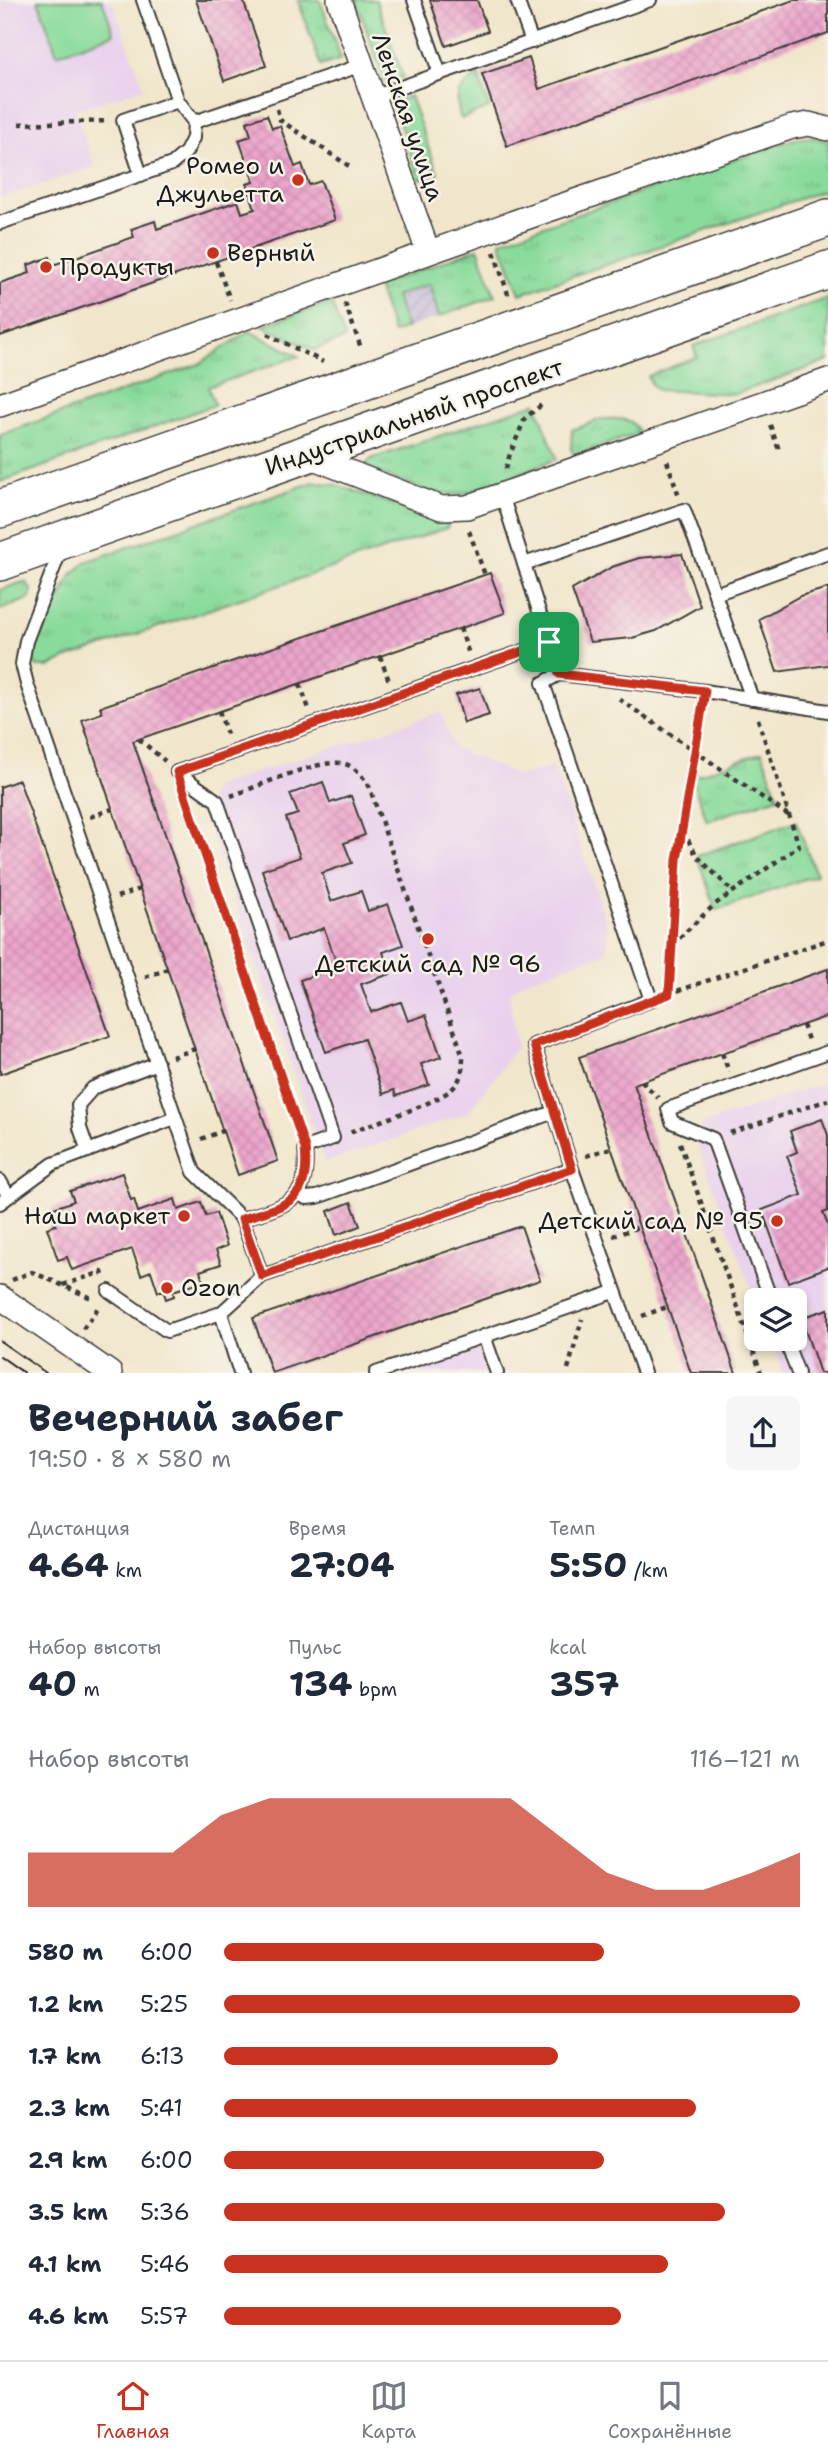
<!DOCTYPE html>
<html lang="ru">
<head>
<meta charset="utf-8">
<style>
	body { margin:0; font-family:"Shantell Sans",sans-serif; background:#f6f6f7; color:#1f2937; height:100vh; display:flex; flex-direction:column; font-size:26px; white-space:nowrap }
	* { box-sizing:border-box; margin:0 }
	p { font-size:23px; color:#747a83 }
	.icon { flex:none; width:38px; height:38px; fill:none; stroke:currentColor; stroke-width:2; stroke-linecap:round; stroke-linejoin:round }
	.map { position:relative; height:1373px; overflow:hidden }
	.drawer { display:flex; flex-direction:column; background:#fff; flex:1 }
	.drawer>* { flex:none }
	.fabs { position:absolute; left:744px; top:1288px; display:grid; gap:14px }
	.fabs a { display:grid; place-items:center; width:63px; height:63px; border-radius:10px; background:#fff; box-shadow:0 4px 10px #0003; font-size:35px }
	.pin { position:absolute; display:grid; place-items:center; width:60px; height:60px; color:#fff; margin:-30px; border-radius:14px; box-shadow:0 4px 10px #0006 }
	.round { display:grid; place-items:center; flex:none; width:74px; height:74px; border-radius:10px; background:#f6f6f7 }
	.headline { display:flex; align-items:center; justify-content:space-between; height:119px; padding:0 28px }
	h1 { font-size:38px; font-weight:700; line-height:52px }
	.figures { display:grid; grid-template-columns:repeat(3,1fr); gap:10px; height:119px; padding:7px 28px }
	.figures div { display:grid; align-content:center }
	.figures b { font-size:35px; font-weight:700 }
	.figures small { font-size:19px; font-weight:400 }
	.figures p { font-size:19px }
	.chart { height:196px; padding:14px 28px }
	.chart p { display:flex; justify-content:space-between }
	.chart svg { width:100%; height:126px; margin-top:7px; fill:#c8321e; opacity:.7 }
	ul { padding:0 28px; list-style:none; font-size:23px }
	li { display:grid; grid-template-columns:112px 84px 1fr; align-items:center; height:52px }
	li i { height:18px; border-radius:9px; background:#c8321e }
	.tabs { display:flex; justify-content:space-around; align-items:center; height:98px; border-top:2px solid #e0e1e3; background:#fff; font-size:19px; color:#747a83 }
	.tabs a { display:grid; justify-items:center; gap:4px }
	.tabs .on { color:#c8321e }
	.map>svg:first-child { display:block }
</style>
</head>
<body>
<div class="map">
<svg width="828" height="1373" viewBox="0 0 828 1373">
	<defs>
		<pattern id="industrial-furrows" width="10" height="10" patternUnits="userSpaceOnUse" patternTransform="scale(1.75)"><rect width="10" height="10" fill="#c9bfd7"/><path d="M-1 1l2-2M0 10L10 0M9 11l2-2" fill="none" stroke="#aca4b8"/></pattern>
		<pattern id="grass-tufts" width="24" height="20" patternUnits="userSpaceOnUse" patternTransform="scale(1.75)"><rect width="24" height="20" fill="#89db9b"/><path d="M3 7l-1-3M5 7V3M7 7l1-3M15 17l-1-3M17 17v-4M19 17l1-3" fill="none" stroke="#76bb85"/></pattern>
		<pattern id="building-cross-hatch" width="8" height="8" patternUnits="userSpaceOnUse" patternTransform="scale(1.75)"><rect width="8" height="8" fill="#eca4cb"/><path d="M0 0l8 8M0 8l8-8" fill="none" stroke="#ca8dae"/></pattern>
	</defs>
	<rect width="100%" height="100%" fill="#f7f3e8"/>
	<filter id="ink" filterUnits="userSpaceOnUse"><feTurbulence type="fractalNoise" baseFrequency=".0143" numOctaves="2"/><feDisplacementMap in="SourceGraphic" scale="14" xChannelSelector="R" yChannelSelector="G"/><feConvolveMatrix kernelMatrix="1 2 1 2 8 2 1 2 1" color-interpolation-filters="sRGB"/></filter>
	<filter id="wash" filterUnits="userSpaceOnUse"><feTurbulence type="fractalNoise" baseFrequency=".00686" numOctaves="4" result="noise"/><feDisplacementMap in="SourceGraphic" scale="28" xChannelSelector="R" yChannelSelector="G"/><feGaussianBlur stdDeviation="1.57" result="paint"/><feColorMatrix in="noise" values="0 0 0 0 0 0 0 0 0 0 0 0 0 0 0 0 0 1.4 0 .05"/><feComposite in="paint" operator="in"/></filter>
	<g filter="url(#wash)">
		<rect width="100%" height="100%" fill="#f1e6cb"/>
		<!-- built -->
		<g fill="#e9d1ed">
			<path d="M0,0H112L144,88L75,110L95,167L0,198Z"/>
			<path d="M441,712L454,748L519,776L554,767L608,927L607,952L527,980L509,993L517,1047L468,1113L325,1163L203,810L216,786Z"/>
			<path d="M828,1082V1373H783L770,1339H794V1300L756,1301L696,1141L703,1124Z"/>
			<path d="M478,1349L487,1373H407Z"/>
		</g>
		<!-- industrial -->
		<path fill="url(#industrial-furrows)" d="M429,284L439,317L407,328L395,296Z"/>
		<!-- grass -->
		<g fill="url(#grass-tufts)" stroke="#527c5c" stroke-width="2">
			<path d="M298,0H320L341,59L321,66Z"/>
			<path d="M356,0H376L403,77L385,83Z"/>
			<path d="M478,75L489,108L461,119C453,95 458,89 478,75Z"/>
			<path d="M410,96L438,174L419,179L392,102Z"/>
			<path d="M809,137L828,141V189L520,294L500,241L791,140Z"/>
			<path d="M478,248L495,296L439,317L429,284L395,296L407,328L393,333L377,286Z"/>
			<path d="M828,298V361L735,394L658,390L652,385L648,376L697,357L693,346Z"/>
			<path d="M331,302L345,339L314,350L262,326Z"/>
			<path d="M249,331L299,356L208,387L215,405L0,482V435L199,364Z"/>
			<path d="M536,403L557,459L469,492C436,500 404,482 373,471L366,465L371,459Z"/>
			<path d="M601,419C616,419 633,416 639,433L575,455L571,450L572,430Z"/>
			<path d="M314,482L337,485L445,522L448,524L447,528L65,659L49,667H37L33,661V654L71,576L85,562Z"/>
			<path d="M23,582L27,583L32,591L29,599L0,610V590Z"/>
			<path d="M762,752L778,797L707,821L691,777Z"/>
			<path d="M796,821L816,875L716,910L697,856Z"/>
		</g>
		<!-- garden -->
		<path fill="#89db9b" stroke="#527c5c" stroke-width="2" d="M38,0H102L114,34L57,54Z"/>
		<g id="blocks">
			<!-- building -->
			<g fill="url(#building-cross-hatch)">
				<path d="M196,0H243L266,66L224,81Z"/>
				<path d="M430,0H477L488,31L446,46Z"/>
				<path d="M794,0H828V33L507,146L482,74L529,58L539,89Z"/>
				<path d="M267,115L272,128L280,126L295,167L302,164L309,185L321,181L335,220L0,336V283L30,273L28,265L50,257L53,265L134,237L131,229L155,221L157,229L238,201L242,213L255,209L247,184L254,182L239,140L251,136L247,122Z"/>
				<path d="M682,554L700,606L656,631L632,638L590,642L572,590L612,567L639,558Z"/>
				<path d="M490,573L505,613L133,741L278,1161L238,1175L82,720L102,713L100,707Z"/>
				<path d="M828,588V665L777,672L759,619L800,596Z"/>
				<path d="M480,688L489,715L464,723L456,695Z"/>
				<path d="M19,780L110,1036L0,1074V787Z"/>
				<path d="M323,782L330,803L351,796L365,835L344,843L352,863L322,873L331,901L361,891L368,911L388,904L403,945L383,952L390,974L361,984L371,1012L401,1002L408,1021L426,1015L441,1057L421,1064L429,1085L396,1096L394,1090L383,1094L364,1039L326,1052L300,980L338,967L324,928L287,941L262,870L300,857L286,818L298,814L290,794Z"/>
				<path d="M828,969V1016L634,1084L736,1373H691L579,1057Z"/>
				<path d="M822,1119L828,1135V1211L823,1213L828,1225V1267L788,1282L762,1210L802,1195L787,1156L797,1152L790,1131Z"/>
				<path d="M122,1173L131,1200L134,1199L138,1212L175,1199L178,1210L201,1202L206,1216L216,1213L227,1246L216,1250L221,1264L200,1271L203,1281L173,1291L174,1296L166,1299L163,1290L158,1292L151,1271L141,1275L132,1249L72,1270L67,1257L58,1260L47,1228L56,1225L51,1209L74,1201L70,1191Z"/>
				<path d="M351,1202L360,1226L336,1235L328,1211Z"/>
				<path d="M521,1226L540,1280L272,1373L253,1318Z"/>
				<path d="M828,1309V1373H820L801,1318Z"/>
			</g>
		</g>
	</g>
	<g filter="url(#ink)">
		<use href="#blocks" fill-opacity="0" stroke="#3c3a36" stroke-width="2"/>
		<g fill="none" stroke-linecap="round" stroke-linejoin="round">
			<defs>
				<g id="lane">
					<path d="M414,0L440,74"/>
					<path d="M517,0L532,42"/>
					<path d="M373,97L650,0"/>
					<path d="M194,122L362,65"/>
					<path d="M141,175L123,120L178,101"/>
					<path d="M0,223L172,164L186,152L193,138L194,122L178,101L143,0"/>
					<path d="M502,495L559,674"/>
					<path d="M62,546L26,641L22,664L27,684L194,1172L242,1219L262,1276"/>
					<path d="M524,564L684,510L715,594L828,553"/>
					<path d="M715,594L752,699"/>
					<path d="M177,772L217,801L333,1138L305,1148C311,1203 285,1205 242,1219"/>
					<path d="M177,772L549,642"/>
					<path d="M88,1151L80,1128L78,1105L93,1088L157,1063"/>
					<path d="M0,1181L8,1195"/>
					<path d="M298,1194L306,1198L317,1197L554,1112"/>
					<path d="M0,1203L53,1164L175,1118"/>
					<path d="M109,1291L167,1331L221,1313"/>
					<path d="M771,1300L713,1139L672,1122L668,1109L828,1052"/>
					<path d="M484,1336L497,1373"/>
					<path d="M785,1339L798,1373"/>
					<path d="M240,1373L221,1313L262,1276L572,1169"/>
					<path d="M376,1373L614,1292"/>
					<path d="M644,1373L572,1169L534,1045L651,1000L543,683L559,674L705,691L828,711"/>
				</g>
				<g id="street">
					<path d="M339,0L428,252"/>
					<path d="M0,405L534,215L792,127L809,124L828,129"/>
					<path d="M306,455L441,508L467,507L828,380"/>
					<path d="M0,1297L110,1373"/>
				</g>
				<g id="primary">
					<path d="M0,509L828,218"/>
					<path d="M0,562L828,270"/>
				</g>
			</defs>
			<!-- lane casing -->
			<use href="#lane" stroke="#3c3a36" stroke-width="16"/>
			<!-- street casing -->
			<use href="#street" stroke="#3c3a36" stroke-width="26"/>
			<!-- primary casing -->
			<use href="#primary" stroke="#3c3a36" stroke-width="40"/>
			<!-- path -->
			<g stroke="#3c3a36" stroke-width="4.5" stroke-dasharray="5 5" stroke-linecap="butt">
				<path d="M277,109L280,120L349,166"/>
				<path d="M19,124L108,121"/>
				<path d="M494,252L509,297"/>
				<path d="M216,262L230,300"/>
				<path d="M345,303L361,348"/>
				<path d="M267,334L323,362"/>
				<path d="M770,425L779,450"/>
				<path d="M667,461L679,496"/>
				<path d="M506,469L509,457L525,418L544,403"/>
				<path d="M469,531L485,575"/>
				<path d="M460,628L469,654"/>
				<path d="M380,656L389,681"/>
				<path d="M300,684L309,709"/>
				<path d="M619,699L788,815"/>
				<path d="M219,711L228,737"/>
				<path d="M139,739L165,761"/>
				<path d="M231,796C257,787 316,760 341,763C355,765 362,776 369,786L463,1056C463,1067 462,1078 454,1087C440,1103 370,1124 347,1133"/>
				<path d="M187,801L300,1134"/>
				<path d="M90,817L112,809"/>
				<path d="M683,831L697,856L733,892"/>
				<path d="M117,897L140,889"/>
				<path d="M672,945L714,905L799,846L757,716"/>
				<path d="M145,977L168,969"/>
				<path d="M668,994L828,940"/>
				<path d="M669,994L677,860L703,706"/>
				<path d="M803,1025L808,1040"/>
				<path d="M722,1053L729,1072"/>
				<path d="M172,1057L195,1049"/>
				<path d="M642,1081L658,1098"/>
				<path d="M730,1133L828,1100"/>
				<path d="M201,1139L223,1131"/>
				<path d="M680,1143L761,1373"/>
				<path d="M586,1156L611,1148"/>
				<path d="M613,1236L639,1227"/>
				<path d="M12,1280L32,1272L94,1299"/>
				<path d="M63,1285L102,1272L103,1275"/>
				<path d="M642,1316L667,1307"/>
				<path d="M83,1329L100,1305"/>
				<path d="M568,1369L582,1319"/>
			</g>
			<!-- lane -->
			<use href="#lane" stroke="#fff" stroke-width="12"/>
			<!-- street -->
			<use href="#street" stroke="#fff" stroke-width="23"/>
			<!-- primary -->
			<use href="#primary" stroke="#fff" stroke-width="37"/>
			<!-- tram -->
			<g stroke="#1c1c1c" stroke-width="2">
				<path d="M0,1341L46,1373"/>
				<path d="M0,1356L24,1373"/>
			</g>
		</g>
	</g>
	<g fill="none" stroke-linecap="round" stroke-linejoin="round" filter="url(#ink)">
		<defs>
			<path id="route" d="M549,642L559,674L705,691L677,860L669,994L534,1045L572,1169L262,1276L242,1219C285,1205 311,1203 305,1148L177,772Z"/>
		</defs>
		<!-- route casing -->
		<use href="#route" stroke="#fff" stroke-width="14"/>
		<!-- route -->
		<use href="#route" stroke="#c8321e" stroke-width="9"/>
	</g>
	<!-- markers -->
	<g fill="#c8321e" stroke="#f7f3e8" stroke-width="2.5">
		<circle cx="298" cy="180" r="7"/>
		<circle cx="213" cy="253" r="7"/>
		<circle cx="46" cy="267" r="7"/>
		<circle cx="428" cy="939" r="7"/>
		<circle cx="184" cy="1216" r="7"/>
		<circle cx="777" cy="1221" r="7"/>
		<circle cx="167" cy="1288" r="7"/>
	</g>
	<g text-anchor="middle" stroke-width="5" stroke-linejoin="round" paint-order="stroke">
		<!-- street labels -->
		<g font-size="24" fill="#1c1c1c" stroke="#f7f3e8">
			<text transform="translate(408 117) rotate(71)" y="8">Ленская улица</text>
			<text transform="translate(414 417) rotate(-19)" y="8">Индустриальный проспект</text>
		</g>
		<!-- poi labels -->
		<g font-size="24" fill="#1c1c1c" stroke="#f7f3e8" text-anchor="end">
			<text x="284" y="174">Ромео и<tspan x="284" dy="28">Джульетта</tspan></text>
			<text x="227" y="261" text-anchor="start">Верный</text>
			<text x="60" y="275" text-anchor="start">Продукты</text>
			<text x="428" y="972" text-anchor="middle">Детский сад № 96</text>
			<text x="170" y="1224">Наш маркет</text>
			<text x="763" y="1229">Детский сад № 95</text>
			<text x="181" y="1296" text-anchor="start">Ozon</text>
		</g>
	</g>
</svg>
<div class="fabs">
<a><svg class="icon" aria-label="layers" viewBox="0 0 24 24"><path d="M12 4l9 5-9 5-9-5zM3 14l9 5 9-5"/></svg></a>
</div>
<div class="pin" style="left:549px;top:642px;background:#1e9e55"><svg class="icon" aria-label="arrive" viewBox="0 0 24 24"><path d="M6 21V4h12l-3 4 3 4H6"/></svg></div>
</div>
<section class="drawer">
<div class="headline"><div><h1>Вечерний забег</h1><p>19:50 · 8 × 580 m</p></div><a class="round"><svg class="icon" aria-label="share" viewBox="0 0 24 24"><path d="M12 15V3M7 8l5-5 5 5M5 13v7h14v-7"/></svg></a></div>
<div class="figures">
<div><p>Дистанция</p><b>4.64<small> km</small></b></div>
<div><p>Время</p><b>27:04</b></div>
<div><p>Темп</p><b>5:50<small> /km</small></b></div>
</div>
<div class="figures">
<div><p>Набор высоты</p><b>40<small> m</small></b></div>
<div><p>Пульс</p><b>134<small> bpm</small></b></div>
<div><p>kcal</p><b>357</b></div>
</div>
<div class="chart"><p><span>Набор высоты</span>116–121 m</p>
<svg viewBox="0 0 160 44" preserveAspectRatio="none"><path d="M0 44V25L10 25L20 25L30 25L40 12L50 6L60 6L70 6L80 6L90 6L100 6L110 19L120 32L130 38L140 38L150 32L160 25V44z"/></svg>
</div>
<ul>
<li><b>580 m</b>6:00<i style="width:66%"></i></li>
<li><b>1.2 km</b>5:25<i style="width:100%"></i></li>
<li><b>1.7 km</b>6:13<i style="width:58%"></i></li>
<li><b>2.3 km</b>5:41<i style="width:82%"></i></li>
<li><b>2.9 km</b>6:00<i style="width:66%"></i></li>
<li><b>3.5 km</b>5:36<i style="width:87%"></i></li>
<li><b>4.1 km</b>5:46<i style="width:77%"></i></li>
<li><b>4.6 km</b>5:57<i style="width:69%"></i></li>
</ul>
</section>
<nav class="tabs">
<a class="on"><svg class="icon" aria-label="home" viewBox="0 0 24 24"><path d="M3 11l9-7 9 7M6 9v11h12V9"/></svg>Главная</a>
<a><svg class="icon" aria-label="map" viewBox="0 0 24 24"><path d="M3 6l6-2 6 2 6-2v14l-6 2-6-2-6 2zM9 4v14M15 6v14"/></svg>Карта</a>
<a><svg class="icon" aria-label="saved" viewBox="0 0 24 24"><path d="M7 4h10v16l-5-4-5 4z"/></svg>Сохранённые</a>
</nav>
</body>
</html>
